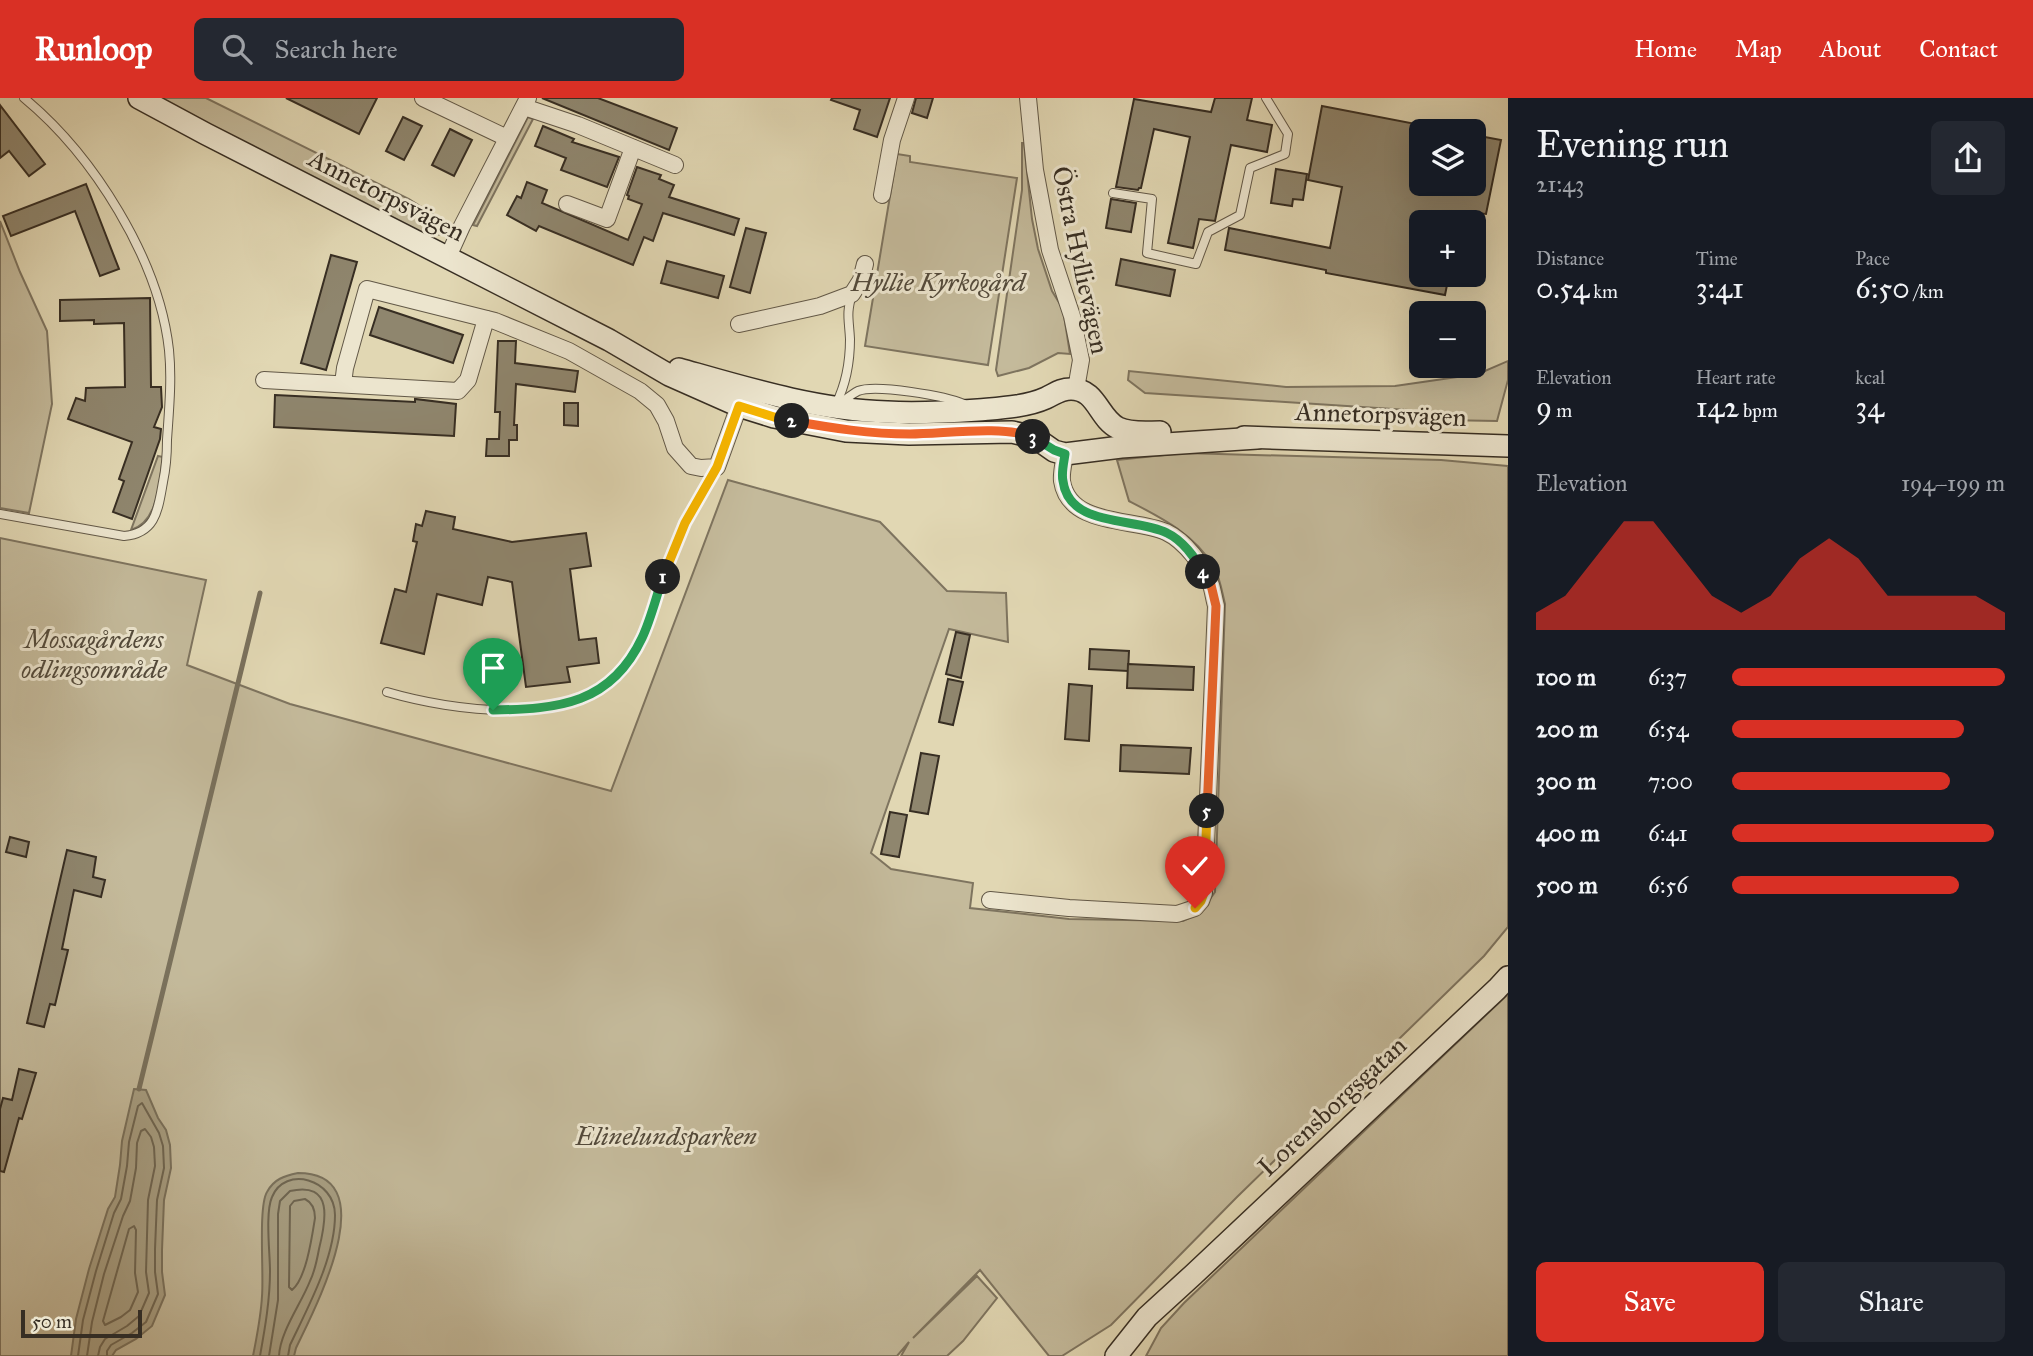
<!DOCTYPE html>
<html lang="en">
<head>
<meta charset="utf-8">
<style>
	body { margin:0; font-family:"IM FELL Great Primer",serif; background:#242831; color:#f1f3f6; height:100vh; display:flex; flex-direction:column; font-size:26px; white-space:nowrap }
	* { box-sizing:border-box; margin:0 }
	p { font-size:23px; color:#9ea1a6 }
	.icon { flex:none; width:38px; height:38px; fill:none; stroke:currentColor; stroke-width:2; stroke-linecap:round; stroke-linejoin:round }
	.map { position:relative; flex:1; overflow:hidden }
	.side { display:flex; flex-direction:column; background:#171b24; width:525px }
	.side>* { flex:none }
	.controls { position:absolute; left:1409px; top:21px; display:grid; gap:14px }
	.controls a { display:grid; place-items:center; width:77px; height:77px; border-radius:10px; background:#171b24; box-shadow:0 7px 28px #0002; font-size:35px }
	.scale { position:absolute; left:21px; bottom:18px; width:121px; box-sizing:border-box; padding-left:7px; border:4px solid #372e23; border-top:0; font-size:19px; line-height:24px; white-space:nowrap; color:#372e23; -webkit-text-stroke:5px #ece5ce; paint-order:stroke }
	.pin { position:absolute; display:grid; place-items:center; width:60px; height:60px; color:#fff; margin:-72px -30px; border-radius:50% 50% 50% 0; rotate:-45deg; box-shadow:0 0 7px #0007 }
	.pin .icon { rotate:45deg }
	.km { position:absolute; width:35px; height:35px; margin:-18px; border-radius:50%; background:#222; color:#fff; font-size:19px; line-height:35px; text-align:center }
	.round { display:grid; place-items:center; flex:none; width:74px; height:74px; border-radius:10px; background:#242831 }
	.head { display:flex; align-items:center; justify-content:space-between; height:119px; padding:0 28px }
	h1 { font-size:38px; font-weight:600; line-height:52px }
	.figures { display:grid; grid-template-columns:repeat(3,1fr); gap:10px; height:119px; padding:7px 28px }
	.figures div { display:grid; align-content:center }
	.figures b { font-size:30px; font-weight:600 }
	.figures small { font-size:19px; font-weight:400 }
	.figures p { font-size:19px }
	.chart { height:196px; padding:14px 28px }
	.chart p { display:flex; justify-content:space-between }
	.chart svg { width:100%; height:126px; margin-top:7px; fill:#d93025; opacity:.7 }
	.primary-button { display:flex; gap:14px; margin-top:auto; padding:14px 28px }
	.primary-button a { flex:1; height:80px; border-radius:10px; background:#d93025; color:#fff; font-size:28px; font-weight:600; line-height:80px; text-align:center }
	.primary-button a+a { background:#242831; color:#f1f3f6 }
	ul { padding:0 28px; list-style:none; font-size:23px }
	li { display:grid; grid-template-columns:112px 84px 1fr; align-items:center; height:52px }
	li i { height:18px; border-radius:9px; background:#d93025 }
	header { display:flex; align-items:center; gap:42px; box-sizing:border-box; height:98px; padding:0 35px; background:#d93025; color:#fff }
	header strong { font-size:33px }
	nav { display:flex; gap:38px; margin-inline-start:auto; font-size:24px }
	.search { width:490px; height:63px; background:#242831; display:flex; align-items:center; gap:18px; box-sizing:border-box; padding:0 24px; border-radius:10px; color:#9ea1a6; font-size:26px }
	main { display:flex; flex:1; min-height:0 }
	.map>svg:first-child { display:block }
</style>
</head>
<body>
<header>
<strong>Runloop</strong>
<div class="search"><svg class="icon" aria-label="search" viewBox="0 0 24 24"><circle cx="10" cy="10" r="6"/><path d="M15 15l6 6"/></svg>Search here</div>
<nav><a>Home</a><a>Map</a><a>About</a><a>Contact</a></nav>
</header>
<main>
<div class="map">
<svg width="1508" height="1258" viewBox="0 0 1508 1258">
	<rect width="100%" height="100%" fill="#e1d7b3"/>
	<filter id="stains"><feTurbulence type="fractalNoise" baseFrequency=".00286" numOctaves="4"/><feColorMatrix values="0 0 0 0 .2 0 0 0 0 .09 0 0 0 0 .02 0 0 0 .5 -.17"/></filter>
	<radialGradient id="worn" r=".72"><stop offset=".6" stop-color="#630" stop-opacity="0"/><stop offset="1" stop-color="#630" stop-opacity=".3"/></radialGradient>
	<!-- green -->
	<g fill="#c4ba9b" stroke="#7e745f" stroke-width="2">
		<path d="M160,0H206L409,101L452,128L442,136L429,138L205,26Z"/>
		<path d="M528,19L533,21L477,128L473,127Z"/>
		<path d="M1022,45H1024L1032,121L1038,151L1052,193L1063,211L1070,256L1058,255L1029,270L998,278L996,272L1022,92Z"/>
		<path d="M897,56L910,58V64L1017,80L988,267L865,248Z"/>
		<path d="M0,123L20,174L47,233L52,306L29,415L0,410Z"/>
		<path d="M1508,263V282L1497,323L1441,322L1408,312L1145,295L1128,282L1129,273L1286,289L1395,288L1478,276Z"/>
		<path d="M1183,355L1441,362L1508,368V829L1484,858L1237,1099L1111,1227L1062,1258H1049L980,1172L913,1240L977,1178L997,1200L963,1243L947,1258H901L909,1244L897,1258H0V440L206,482L187,567L290,606L611,693L728,382L880,424L947,493L1006,495L1008,544L949,531L871,755L891,771L973,785L970,810L1069,821L1183,823L1200,815L1215,794L1225,506C1222,494 1220,480 1214,469C1194,436 1162,420 1129,403L1117,362Z"/>
		<path d="M158,358L163,359C159,384 159,423 131,432Z"/>
		<path d="M1508,896V1258H1146L1161,1230L1184,1205Z"/>
	</g>
	<!-- water -->
	<g fill="#a79e82" stroke="#7a715c" stroke-width="2">
		<path d="M134,991L146,992L158,1020L166,1032L170,1047L171,1070L164,1102L162,1152V1174L165,1197L152,1228L136,1241L116,1252L112,1258H71L76,1221L89,1171L108,1111L115,1099L120,1067L122,1043Z"/>
		<path d="M298,1075C387,1075 314,1212 296,1250L294,1258H253C257,1238 261,1218 262,1198C264,1176 258,1109 267,1094C274,1081 284,1078 298,1075Z"/>
	</g>
	<g fill="none" stroke-linecap="round" stroke-linejoin="round">
		<!-- shore -->
		<g stroke="#6f6652" stroke-width="2">
			<path d="M305,1101C313,1105 315,1112 315,1120C312,1139 306,1181 292,1192L289,1189L290,1108L294,1103Z"/>
			<path d="M134,1128L136,1132L135,1175L138,1194L130,1212L121,1219L105,1227L103,1223L129,1131Z"/>
			<path d="M78,1258L83,1222L96,1173L114,1115L121,1101L127,1068L129,1044L138,1008L142,1005L159,1035L163,1048L164,1070L157,1102L155,1151V1174L158,1196L146,1224L132,1235L111,1247L107,1253V1258"/>
			<path d="M87,1258L92,1224L104,1176L123,1118L130,1103L136,1070L137,1045L141,1033L145,1031L151,1039L154,1049L155,1068L148,1102L146,1174L149,1195L139,1218L127,1228L105,1241L100,1249L98,1258"/>
			<path d="M260,1258C265,1230 270,1202 270,1173C270,1155 265,1115 272,1099C285,1067 335,1081 335,1117C335,1160 308,1209 290,1247L288,1258"/>
			<path d="M269,1258L278,1202V1116L280,1103L290,1093C334,1083 326,1123 319,1151C317,1162 315,1173 310,1183C301,1206 280,1234 279,1258"/>
		</g>
		<!-- stream -->
		<path stroke="#7a715c" stroke-width="5" d="M139,991L260,495"/>
	</g>
	<!-- building -->
	<g fill="#8f866e" stroke="#372e23" stroke-width="2">
		<path d="M286,0H377L359,36Z"/>
		<path d="M542,0H598L677,30L669,52Z"/>
		<path d="M832,0H890L877,39L854,31L860,12L831,2Z"/>
		<path d="M916,0H933L927,20L912,15Z"/>
		<path d="M1215,0H1252L1247,22L1272,27L1267,54L1231,47L1215,123L1199,121L1193,150L1168,145L1190,39L1154,31L1141,90H1139L1138,92L1116,89L1134,1L1211,14Z"/>
		<path d="M0,7L45,66L29,78L9,53L0,60Z"/>
		<path d="M1322,8L1421,27V86H1474V37L1501,42L1486,116L1477,115L1476,124H1421V177H1449L1445,197L1326,175V172L1225,152L1229,130L1330,150L1342,89L1308,82Z"/>
		<path d="M403,19L422,28L404,62L386,53Z"/>
		<path d="M543,28L574,41L572,44L619,59L607,89L561,72L566,60L535,48Z"/>
		<path d="M450,31L472,42L454,78L432,67Z"/>
		<path d="M637,69L661,77L659,81L674,87L669,99L739,121L734,137L663,115L653,143L644,139L633,167L539,128L536,133L507,117L517,98L521,100L527,84L547,92L542,105L628,142L642,106L628,101L629,98L627,97Z"/>
		<path d="M1276,71L1307,76L1303,102L1293,101L1292,108L1271,105Z"/>
		<path d="M86,86L119,171L100,178L75,113L11,138L3,118Z"/>
		<path d="M1111,101L1136,105L1131,134L1106,130Z"/>
		<path d="M746,130L766,135L750,195L730,189Z"/>
		<path d="M331,157L357,164L326,272L301,265Z"/>
		<path d="M1121,161L1175,172L1170,198L1116,187Z"/>
		<path d="M667,163L724,178L718,200L661,185Z"/>
		<path d="M150,200L151,289H161L162,309L154,329L161,331L160,341L132,421L113,414L124,383L119,381L132,344L68,321L76,300L85,303L86,290L125,289L124,225L94,226V222L60,223V202Z"/>
		<path d="M379,209L463,237L453,265L370,237Z"/>
		<path d="M498,243H516L515,265L578,273L575,294L516,286L514,327H517V342H509V358H486L487,341H499L500,314H495Z"/>
		<path d="M275,297L415,304V301L456,306L454,338L274,329Z"/>
		<path d="M564,305H578V328L564,327Z"/>
		<path d="M426,413L455,419L453,431L512,444L586,435L591,468L570,471L579,542L596,540L599,565L567,569L570,584L526,589L512,484L488,479L482,507L437,496L424,556L381,545L395,491L406,494L417,444L413,443L416,426L422,428Z"/>
		<path d="M956,534L970,537L961,580L946,576Z"/>
		<path d="M1090,551L1129,553L1128,573L1089,571Z"/>
		<path d="M1128,566L1194,569L1193,592L1127,590Z"/>
		<path d="M948,581L963,584L953,627L939,624Z"/>
		<path d="M1069,586L1092,588L1089,643L1065,641Z"/>
		<path d="M1121,647L1191,650L1189,676L1120,673Z"/>
		<path d="M921,655L939,658L928,716L910,713Z"/>
		<path d="M890,714L907,717L899,759L881,756Z"/>
		<path d="M10,739L29,744L26,759L6,754Z"/>
		<path d="M67,752L96,759L93,779L105,782L101,799L74,792L62,851L68,852L55,907L50,906L44,929L27,925Z"/>
		<path d="M19,971L36,975L22,1021L19,1020L4,1074L0,1073V1011L3,1000L12,1002Z"/>
	</g>
	<g fill="none" stroke-linecap="round" stroke-linejoin="round">
		<defs>
			<g id="service">
				<path d="M1113,95L1152,101L1147,155L1196,166L1208,134L1240,117L1250,70L1285,56L1288,36L1266,0"/>
				<path d="M836,306C846,286 850,264 850,241C849,221 846,216 852,196"/>
				<path d="M839,306C845,302 852,296 858,293C876,286 946,298 964,306"/>
				<path d="M0,416L124,438C156,435 158,412 163,384C166,370 167,357 167,342C169,312 172,282 169,252C159,161 93,57 24,0"/>
				<path d="M387,594C452,613 575,631 624,571C641,549 648,520 658,493C666,472 674,450 683,429C691,409 706,388 717,369"/>
			</g>
			<g id="minor">
				<path d="M423,0L507,40"/>
				<path d="M1028,0L1035,72L1050,152L1072,218L1081,262L1076,291"/>
				<path d="M524,9L578,27L675,67"/>
				<path d="M882,97L892,42L906,0"/>
				<path d="M567,106L607,121L633,50"/>
				<path d="M448,159L462,128L528,0"/>
				<path d="M739,226L820,208L852,196L861,182L865,166"/>
				<path d="M264,282L458,293L468,282L486,221"/>
				<path d="M343,286L345,270L367,191L495,223L569,253L640,293L657,307L666,323L675,350L691,368L701,370L717,369L739,308L741,298"/>
				<path d="M990,802L1069,810L1177,816L1195,810L1201,803L1204,795L1216,508C1214,501 1213,493 1211,487C1204,468 1185,443 1166,434C1135,420 1069,429 1062,383C1061,375 1064,364 1065,356"/>
			</g>
			<g id="secondary">
				<path d="M139,0L206,36L609,242L669,277L739,308L774,319L846,333L909,336L1012,334L1034,339L1054,353L1065,356L1121,349L1257,340"/>
				<path d="M679,271C746,290 817,312 887,314C917,316 949,314 978,312C1000,310 1026,309 1046,300C1055,296 1060,291 1071,291C1097,291 1098,320 1118,330C1130,336 1147,334 1160,334"/>
				<path d="M1244,339L1508,348"/>
				<path d="M1116,1258L1147,1219L1193,1177L1497,891L1508,879"/>
			</g>
		</defs>
		<!-- service casing -->
		<use href="#service" stroke="#625847" stroke-width="10"/>
		<!-- minor casing -->
		<use href="#minor" stroke="#625847" stroke-width="18"/>
		<!-- secondary casing -->
		<use href="#secondary" stroke="#372e23" stroke-width="24"/>
		<!-- service -->
		<use href="#service" stroke="#ece5ce" stroke-width="8"/>
		<!-- minor -->
		<use href="#minor" stroke="#ece5ce" stroke-width="16"/>
		<!-- secondary -->
		<use href="#secondary" stroke="#ece5ce" stroke-width="21"/>
	</g>
	<g fill="none" stroke-linecap="round" stroke-linejoin="round">
		<defs>
			<path id="split-1" d="M493,612C559,611 611,606 642,540C651,521 656,499 663,479"/>
			<path id="split-2" d="M663,479L685,425L717,369L739,308L774,319L792,323"/>
			<path id="split-3" d="M792,323C832,330 870,336 910,336C944,336 1002,327 1033,339"/>
			<path id="split-4" d="M1033,339L1054,352L1065,356C1064,364 1061,375 1063,383C1069,430 1135,419 1167,435C1182,442 1195,459 1203,474"/>
			<path id="split-5" d="M1203,474L1211,487L1216,508L1207,713"/>
			<path id="split-6" d="M1195,810L1201,803L1204,795L1207,713"/>
		</defs>
		<!-- split-1 casing -->
		<use href="#split-1" stroke="#fff" stroke-width="14"/>
		<!-- split-2 casing -->
		<use href="#split-2" stroke="#fff" stroke-width="14"/>
		<!-- split-3 casing -->
		<use href="#split-3" stroke="#fff" stroke-width="14"/>
		<!-- split-4 casing -->
		<use href="#split-4" stroke="#fff" stroke-width="14"/>
		<!-- split-5 casing -->
		<use href="#split-5" stroke="#fff" stroke-width="14"/>
		<!-- split-6 casing -->
		<use href="#split-6" stroke="#fff" stroke-width="14"/>
		<!-- split-1 -->
		<use href="#split-1" stroke="#22a559" stroke-width="9"/>
		<!-- split-2 -->
		<use href="#split-2" stroke="#f5b400" stroke-width="9"/>
		<!-- split-3 -->
		<use href="#split-3" stroke="#f0652b" stroke-width="9"/>
		<!-- split-4 -->
		<use href="#split-4" stroke="#22a559" stroke-width="9"/>
		<!-- split-5 -->
		<use href="#split-5" stroke="#f0652b" stroke-width="9"/>
		<!-- split-6 -->
		<use href="#split-6" stroke="#f5b400" stroke-width="9"/>
	</g>
	<g text-anchor="middle" stroke-width="6" stroke-linejoin="round" paint-order="stroke">
		<!-- street labels -->
		<g font-size="26" fill="#372e23" stroke="#ece5ce">
			<text transform="translate(387 97) rotate(27)" y="9">Annetorpsvägen</text>
			<text transform="translate(1081 162) rotate(78)" y="9">Östra Hyllievägen</text>
			<text transform="translate(1381 316) rotate(2)" y="9">Annetorpsvägen</text>
			<text transform="translate(1332 1008) rotate(-43)" y="9">Lorensborgsgatan</text>
		</g>
		<!-- park labels -->
		<g font-size="26" font-style="italic" fill="#534a3b" stroke="#ece5ce">
			<text x="938" y="193">Hyllie Kyrkogård</text>
			<text x="94" y="550">Mossagårdens<tspan x="94" dy="30">odlingsområde</tspan></text>
			<text x="666" y="1047">Elinelundsparken</text>
		</g>
	</g>
	<rect width="100%" height="100%" filter="url(#stains)"/>
	<rect width="100%" height="100%" fill="url(#worn)"/>
</svg>
<div class="controls">
<a><svg class="icon" aria-label="layers" viewBox="0 0 24 24"><path d="M12 4l9 5-9 5-9-5zM3 14l9 5 9-5"/></svg></a>
<a>+</a>
<a>−</a>
</div>
<div class="scale">50 m</div>
<div class="pin" style="left:493px;top:612px;background:#1e9e55"><svg class="icon" aria-label="arrive" viewBox="0 0 24 24"><path d="M6 21V4h12l-3 4 3 4H6"/></svg></div>
<div class="pin" style="left:1195px;top:810px;background:#d93025"><svg class="icon" aria-label="check" viewBox="0 0 24 24"><path d="M5 12l5 5 9-10"/></svg></div>
<b class="km" style="left:663px;top:479px">1</b>
<b class="km" style="left:792px;top:323px">2</b>
<b class="km" style="left:1033px;top:339px">3</b>
<b class="km" style="left:1203px;top:474px">4</b>
<b class="km" style="left:1207px;top:713px">5</b>
</div>
<section class="side">
<div class="head"><div><h1>Evening run</h1><p>21:43</p></div><a class="round"><svg class="icon" aria-label="share" viewBox="0 0 24 24"><path d="M12 15V3M7 8l5-5 5 5M5 13v7h14v-7"/></svg></a></div>
<div class="figures">
<div><p>Distance</p><b>0.54<small> km</small></b></div>
<div><p>Time</p><b>3:41</b></div>
<div><p>Pace</p><b>6:50<small> /km</small></b></div>
</div>
<div class="figures">
<div><p>Elevation</p><b>9<small> m</small></b></div>
<div><p>Heart rate</p><b>142<small> bpm</small></b></div>
<div><p>kcal</p><b>34</b></div>
</div>
<div class="chart"><p><span>Elevation</span>194–199 m</p>
<svg viewBox="0 0 160 44" preserveAspectRatio="none"><path d="M0 44V38L10 32L20 19L30 6L40 6L50 19L60 32L70 38L80 32L90 19L100 12L110 19L120 32L130 32L140 32L150 32L160 38V44z"/></svg>
</div>
<ul>
<li><b>100 m</b>6:37<i style="width:100%"></i></li>
<li><b>200 m</b>6:54<i style="width:85%"></i></li>
<li><b>300 m</b>7:00<i style="width:80%"></i></li>
<li><b>400 m</b>6:41<i style="width:96%"></i></li>
<li><b>500 m</b>6:56<i style="width:83%"></i></li>
</ul>
<div class="primary-button"><a>Save</a><a>Share</a></div>
</section>
</main>
</body>
</html>
